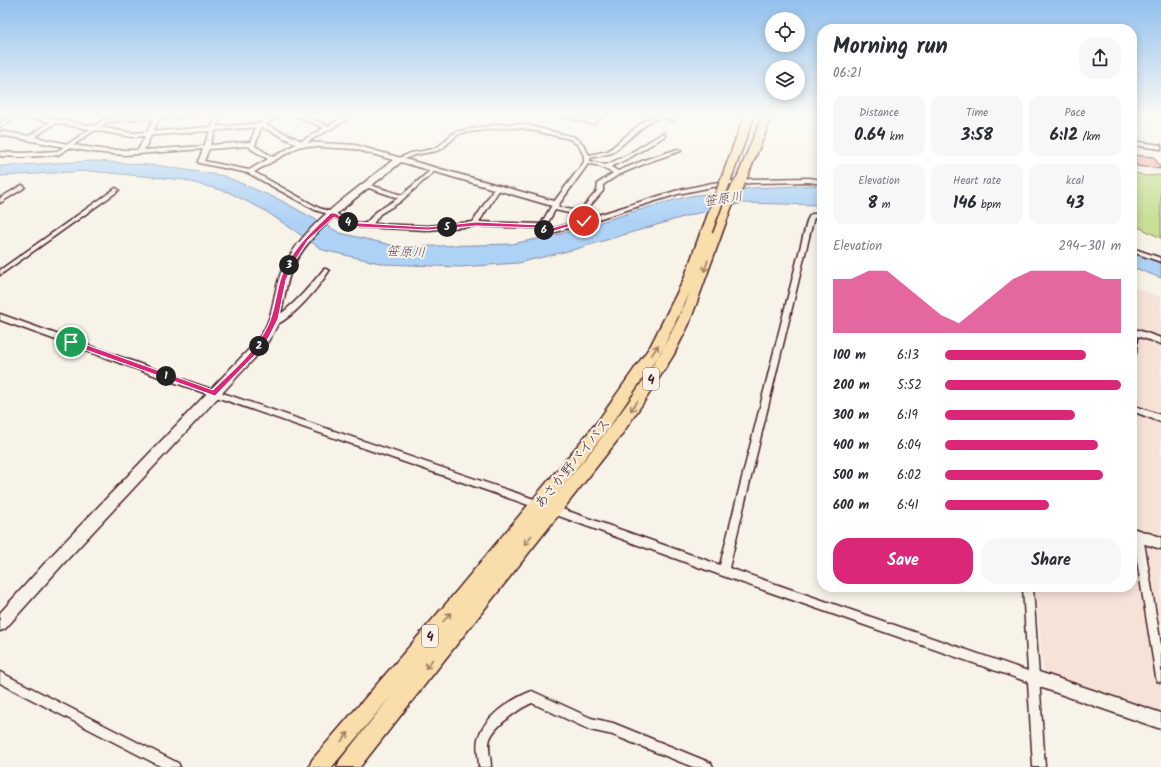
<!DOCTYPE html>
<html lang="en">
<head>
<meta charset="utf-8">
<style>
	body { margin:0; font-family:Kalam,"Klee One",sans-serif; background:#f7f7f7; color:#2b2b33; height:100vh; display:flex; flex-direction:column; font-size:15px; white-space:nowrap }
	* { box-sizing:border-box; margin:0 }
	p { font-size:13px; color:#7c7c81 }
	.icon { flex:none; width:22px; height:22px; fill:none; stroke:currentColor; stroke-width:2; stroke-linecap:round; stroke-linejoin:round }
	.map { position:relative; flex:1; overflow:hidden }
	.drawer { position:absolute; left:817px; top:24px; width:320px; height:568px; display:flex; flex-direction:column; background:#fff; border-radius:16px; box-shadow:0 2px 10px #0003 }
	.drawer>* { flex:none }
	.fabs { position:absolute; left:765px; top:12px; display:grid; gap:8px }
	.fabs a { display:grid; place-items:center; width:40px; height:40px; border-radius:50%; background:#fff; box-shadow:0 2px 10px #0003; font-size:20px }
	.pin { position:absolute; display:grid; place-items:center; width:34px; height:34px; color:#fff; margin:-17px; border:2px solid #fff; border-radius:50%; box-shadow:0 1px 4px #0007 }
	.km { position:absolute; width:20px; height:20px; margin:-10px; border-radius:50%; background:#222; color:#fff; font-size:11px; line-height:20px; text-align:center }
	.round { display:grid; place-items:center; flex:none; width:42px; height:42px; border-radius:16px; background:#f7f7f7 }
	.headline { display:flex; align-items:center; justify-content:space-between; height:68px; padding:0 16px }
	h1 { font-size:22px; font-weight:800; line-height:30px }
	.figures { display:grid; grid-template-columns:repeat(3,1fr); gap:6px; height:68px; padding:4px 16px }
	.figures div { display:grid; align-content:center; border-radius:10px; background:#f7f7f7; text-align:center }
	.figures b { font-size:17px; font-weight:800 }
	.figures small { font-size:11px; font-weight:400 }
	.figures p { font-size:11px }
	.chart { height:112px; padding:8px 16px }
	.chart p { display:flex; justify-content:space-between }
	.chart svg { width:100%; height:72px; margin-top:4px; fill:#db2777; opacity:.7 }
	.button { display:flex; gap:8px; margin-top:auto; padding:8px 16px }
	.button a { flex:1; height:46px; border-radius:16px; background:#db2777; color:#fff; font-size:16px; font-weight:800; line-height:46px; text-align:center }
	.button a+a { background:#f7f7f7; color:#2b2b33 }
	ul { padding:0 16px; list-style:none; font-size:13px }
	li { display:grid; grid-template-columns:64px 48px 1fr; align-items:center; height:30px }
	li i { height:10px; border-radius:5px; background:#db2777 }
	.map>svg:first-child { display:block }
</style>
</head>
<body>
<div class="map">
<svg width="1161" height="767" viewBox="0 0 1161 767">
	<rect width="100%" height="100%" fill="#f7f3e8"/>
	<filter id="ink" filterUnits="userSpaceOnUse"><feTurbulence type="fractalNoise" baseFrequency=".025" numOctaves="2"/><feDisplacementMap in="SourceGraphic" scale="8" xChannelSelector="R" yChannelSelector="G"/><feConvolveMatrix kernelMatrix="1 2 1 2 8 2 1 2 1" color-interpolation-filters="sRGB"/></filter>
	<g filter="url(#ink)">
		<!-- built -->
		<path fill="#f6e2d7" d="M1132,287L1161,297V717L1044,677L1035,587H1132Z"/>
		<!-- green -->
		<path fill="#c9df95" stroke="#8a7f60" d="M1132,172L1146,176L1161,175V238L1132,224Z"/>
		<!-- water -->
		<g fill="#aed2f6" stroke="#868aa5">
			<path d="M95,161L161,166L224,176L280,200L340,233L400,247L512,244L561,234L659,204L690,196L752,188L822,185V205L744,203L690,215L576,249L518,263L460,267L384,264L323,250L264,210L228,192L184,180L89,171L0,176V166Z"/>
			<path d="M1132,251L1161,261V278L1132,267Z"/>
		</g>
		<!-- building -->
		<path fill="#f4b9ae" stroke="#4a1f2b" d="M1132,155L1154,157L1161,169L1137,166Z"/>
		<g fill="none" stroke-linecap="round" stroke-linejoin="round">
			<defs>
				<g id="minor">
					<path d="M159,114H203L200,116L160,118L144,150L204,146L217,114H222L210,145L250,142L257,125L276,114H281V115L261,127L255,146L273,157L324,128L294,115V114H299L328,126L345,116L346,114H350V118L254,172L319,208L335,213L347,220L359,223H366L376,212L398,198L366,187V185H370L402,195L434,167L436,168V170L400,202L380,214L373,224L428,226L473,222L495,187L498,185L501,187L479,222L541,224L553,203L584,162V156L579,146L570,139L522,128H502L462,133L456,136L443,148L437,151L414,155L400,161L397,159L411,153L433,149L439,146L452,134L459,131L502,124H522L574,137L583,144L589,155L608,151L645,120L657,115V114H663L676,118L677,119L674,121L662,117L649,122L612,153L590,158V161L606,165L627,155L663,133L665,134V136L631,157L611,167L618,171L647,159L678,149L681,151L651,161L618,175L603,185V191L589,207L588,218L675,191L712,183L751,179L809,178L822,180V184L809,182L751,183L712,187L678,194L553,233L542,231L540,228L476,226L428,230L359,227L343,222L331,215L315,210L248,173L199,163L198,162L203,149L124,155L93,152L69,148L58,155L22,157L0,156V152L22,153L57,151L64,147L0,135V131L29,136L55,119L58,121L57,122L35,137L68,144L104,119L151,115ZM154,118L138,150H108L73,145L107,122ZM249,146L251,149L268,159L249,170L204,161L209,149ZM588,164L596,165L613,173L598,183L597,191L584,206L582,212L557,207ZM555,210L582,216L581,220L553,229L547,228L546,226Z"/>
					<path d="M552,114H560L589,120H592L601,114H607L593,124Z"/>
					<path d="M13,115L18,116L0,127V123Z"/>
					<path d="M1132,141L1161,145V149L1132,145Z"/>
					<path d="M22,185L25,187L24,188L0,203V198Z"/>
					<path d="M116,188L119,190L118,191L0,275V270Z"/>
					<path d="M812,214H822V218H814L813,221L729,568L1028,671L1023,587H1033L1045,767H1033L1028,682L723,576L548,512L546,509L548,506L551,505L720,565L807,221L810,215Z"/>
					<path d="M1132,248L1161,258V262L1132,252Z"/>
					<path d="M324,269H326L329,271C318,288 293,319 273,326L270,325L269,323C274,317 283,313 289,307C302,296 313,282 324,269Z"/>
					<path d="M0,314L196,384L540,501L543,502L545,505L543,508L540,509L190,388L0,320Z"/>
					<path d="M1132,328L1161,338V344L1137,336L1136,353L1132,356Z"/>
					<path d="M1132,405L1161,415V422L1132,411Z"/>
					<path d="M1138,532L1141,533L1143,536L1161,645V682L1157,681L1156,677L1133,536L1135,533Z"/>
					<path d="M0,672L178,763L180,767H162L0,683Z"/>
					<path d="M532,691L591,718L613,723L711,763L713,767H693L613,735L590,730L532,703C520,708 494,726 490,739C487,747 491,758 491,767H479C479,758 476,748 478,739C484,717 511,699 532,691Z"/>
				</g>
				<g id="tertiary">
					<path d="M0,114L34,115L132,133L263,123L304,142L355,145L558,202L559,204L558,206H552L401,162C365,192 315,224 293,266C285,283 285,302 279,320C276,330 269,340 263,349L64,563L5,629L0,631V613L54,553L255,343C261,336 266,328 269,319C275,302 275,283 284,266C307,221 355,191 393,160L355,149L300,146L262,127L132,137L34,119L0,117Z"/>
					<path d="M1132,528L1161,537V549L1132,540Z"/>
					<path d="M1033,670L1161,713V729L1028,683L1025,678L1028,673Z"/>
				</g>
				<g id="trunk">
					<path d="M745,114H755L730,182L729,184H721L720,182Z"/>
					<path d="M763,114H773L746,180L741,183L737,182L736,180Z"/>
					<path d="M728,200L733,203L689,324L673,356L647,397L620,437L360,767H337L340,760L391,696L332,767H309L312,760L445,605L598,421L651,345L684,279L701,231L703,228H711L713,231L723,203ZM690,292C658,372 603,437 550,502L608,429L661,352Z"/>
				</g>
			</defs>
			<!-- minor casing -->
			<use href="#minor" stroke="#4a1f2b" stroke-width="3"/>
			<!-- tertiary casing -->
			<use href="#tertiary" stroke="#4a1f2b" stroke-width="3"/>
			<!-- trunk casing -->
			<use href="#trunk" stroke="#4a1f2b" stroke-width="3"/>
			<!-- minor -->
			<use href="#minor" fill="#f7f3e8" fill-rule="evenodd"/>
			<!-- tertiary -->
			<use href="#tertiary" fill="#f7f3e8" fill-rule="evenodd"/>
			<!-- trunk -->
			<use href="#trunk" fill="#f9deab" fill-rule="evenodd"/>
			<defs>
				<g id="trunk-bridge">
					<path d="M728,203L741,180"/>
					<path d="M707,231L725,182"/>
				</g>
			</defs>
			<!-- trunk-bridge casing -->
			<use href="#trunk-bridge" stroke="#4a1f2b" stroke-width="13" stroke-linecap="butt"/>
			<!-- trunk-bridge -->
			<use href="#trunk-bridge" stroke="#f9deab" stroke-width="10"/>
		</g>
		<!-- one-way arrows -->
		<defs><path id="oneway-shaft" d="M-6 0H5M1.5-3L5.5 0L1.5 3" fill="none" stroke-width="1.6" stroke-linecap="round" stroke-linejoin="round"/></defs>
		<g stroke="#a27e6b">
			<use href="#oneway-shaft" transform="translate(706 266) rotate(109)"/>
			<use href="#oneway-shaft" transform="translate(655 350) rotate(-58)"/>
			<use href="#oneway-shaft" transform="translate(634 406) rotate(126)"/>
			<use href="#oneway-shaft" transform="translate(528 540) rotate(129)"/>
			<use href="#oneway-shaft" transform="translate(447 617) rotate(-50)"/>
			<use href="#oneway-shaft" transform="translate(429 664) rotate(128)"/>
			<use href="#oneway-shaft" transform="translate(345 737) rotate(-50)"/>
		</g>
	</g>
	<!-- sky -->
	<linearGradient id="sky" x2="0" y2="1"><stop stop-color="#91c0ee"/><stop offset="0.52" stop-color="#fbfaf5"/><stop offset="1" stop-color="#fbfaf5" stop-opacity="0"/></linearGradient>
	<rect width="1161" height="221" fill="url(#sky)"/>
	<!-- route -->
	<path fill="#db2777" stroke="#fff" d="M331,213H335L347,220L359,223L428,227L476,222L543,225L548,229L584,219L586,221L548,233L540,228L476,226L428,230L359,227L343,222L334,217L308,240L294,262L286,280L278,319L269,337L257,353L215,396L69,344L68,342L71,340H73L213,390C231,372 252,355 264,333C274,317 275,299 280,281C289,252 310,233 331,213Z"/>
	<g text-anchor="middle" stroke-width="4" stroke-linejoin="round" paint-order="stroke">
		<!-- far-water labels -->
		<g font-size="13" font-style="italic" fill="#634c5e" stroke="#f7f3e8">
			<text transform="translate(723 198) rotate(-8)" y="5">笹原川</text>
			<text transform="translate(406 251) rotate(2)" y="5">笹原川</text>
		</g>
		<!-- shield labels -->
		<g fill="#f7f3e8" stroke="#7e5f64" stroke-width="1">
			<rect x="643" y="368" width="16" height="22" rx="3"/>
			<rect x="422" y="625" width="16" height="22" rx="3"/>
		</g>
		<g font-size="13" font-weight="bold" fill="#4a1f2b">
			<text x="651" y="384">4</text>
			<text x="430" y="641">4</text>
		</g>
		<!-- street labels -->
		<g font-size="14" fill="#4a1f2b" stroke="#f7f3e8">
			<text transform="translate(572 463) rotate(-51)" y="5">あさか野バイパス</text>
		</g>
	</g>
</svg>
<div class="fabs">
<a><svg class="icon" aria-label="locate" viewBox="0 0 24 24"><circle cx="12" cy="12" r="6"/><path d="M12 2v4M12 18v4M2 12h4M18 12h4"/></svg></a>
<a><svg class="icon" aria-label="layers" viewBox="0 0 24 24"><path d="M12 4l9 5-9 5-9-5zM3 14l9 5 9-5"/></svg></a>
</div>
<div class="pin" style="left:71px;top:342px;background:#1e9e55"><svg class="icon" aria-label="arrive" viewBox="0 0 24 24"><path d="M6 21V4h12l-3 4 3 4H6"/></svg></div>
<div class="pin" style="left:584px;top:221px;background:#d93025"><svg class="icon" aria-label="check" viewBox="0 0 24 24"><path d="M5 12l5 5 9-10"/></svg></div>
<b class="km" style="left:166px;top:376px">1</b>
<b class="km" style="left:259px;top:346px">2</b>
<b class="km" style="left:289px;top:265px">3</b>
<b class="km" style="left:348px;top:222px">4</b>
<b class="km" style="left:447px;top:227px">5</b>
<b class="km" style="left:544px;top:230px">6</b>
<section class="drawer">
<div class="headline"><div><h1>Morning run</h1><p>06:21</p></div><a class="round"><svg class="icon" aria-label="share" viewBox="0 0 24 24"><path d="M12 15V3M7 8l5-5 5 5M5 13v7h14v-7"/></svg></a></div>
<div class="figures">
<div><p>Distance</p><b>0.64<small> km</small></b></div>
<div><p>Time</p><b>3:58</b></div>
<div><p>Pace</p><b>6:12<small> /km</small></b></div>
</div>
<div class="figures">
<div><p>Elevation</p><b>8<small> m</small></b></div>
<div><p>Heart rate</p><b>146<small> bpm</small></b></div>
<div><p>kcal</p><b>43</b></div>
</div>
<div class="chart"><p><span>Elevation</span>294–301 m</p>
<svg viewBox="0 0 160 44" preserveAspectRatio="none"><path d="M0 44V11L10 11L20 6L30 6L40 15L50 24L60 33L70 38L80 29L90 20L100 11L110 6L120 6L130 6L140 6L150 11L160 11V44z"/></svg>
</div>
<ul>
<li><b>100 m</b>6:13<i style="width:80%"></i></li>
<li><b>200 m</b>5:52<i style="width:100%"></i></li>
<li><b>300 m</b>6:19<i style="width:74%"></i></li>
<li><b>400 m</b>6:04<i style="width:87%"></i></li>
<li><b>500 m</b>6:02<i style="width:90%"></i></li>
<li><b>600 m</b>6:41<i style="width:59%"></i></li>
</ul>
<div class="button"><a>Save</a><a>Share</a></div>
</section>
</div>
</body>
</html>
